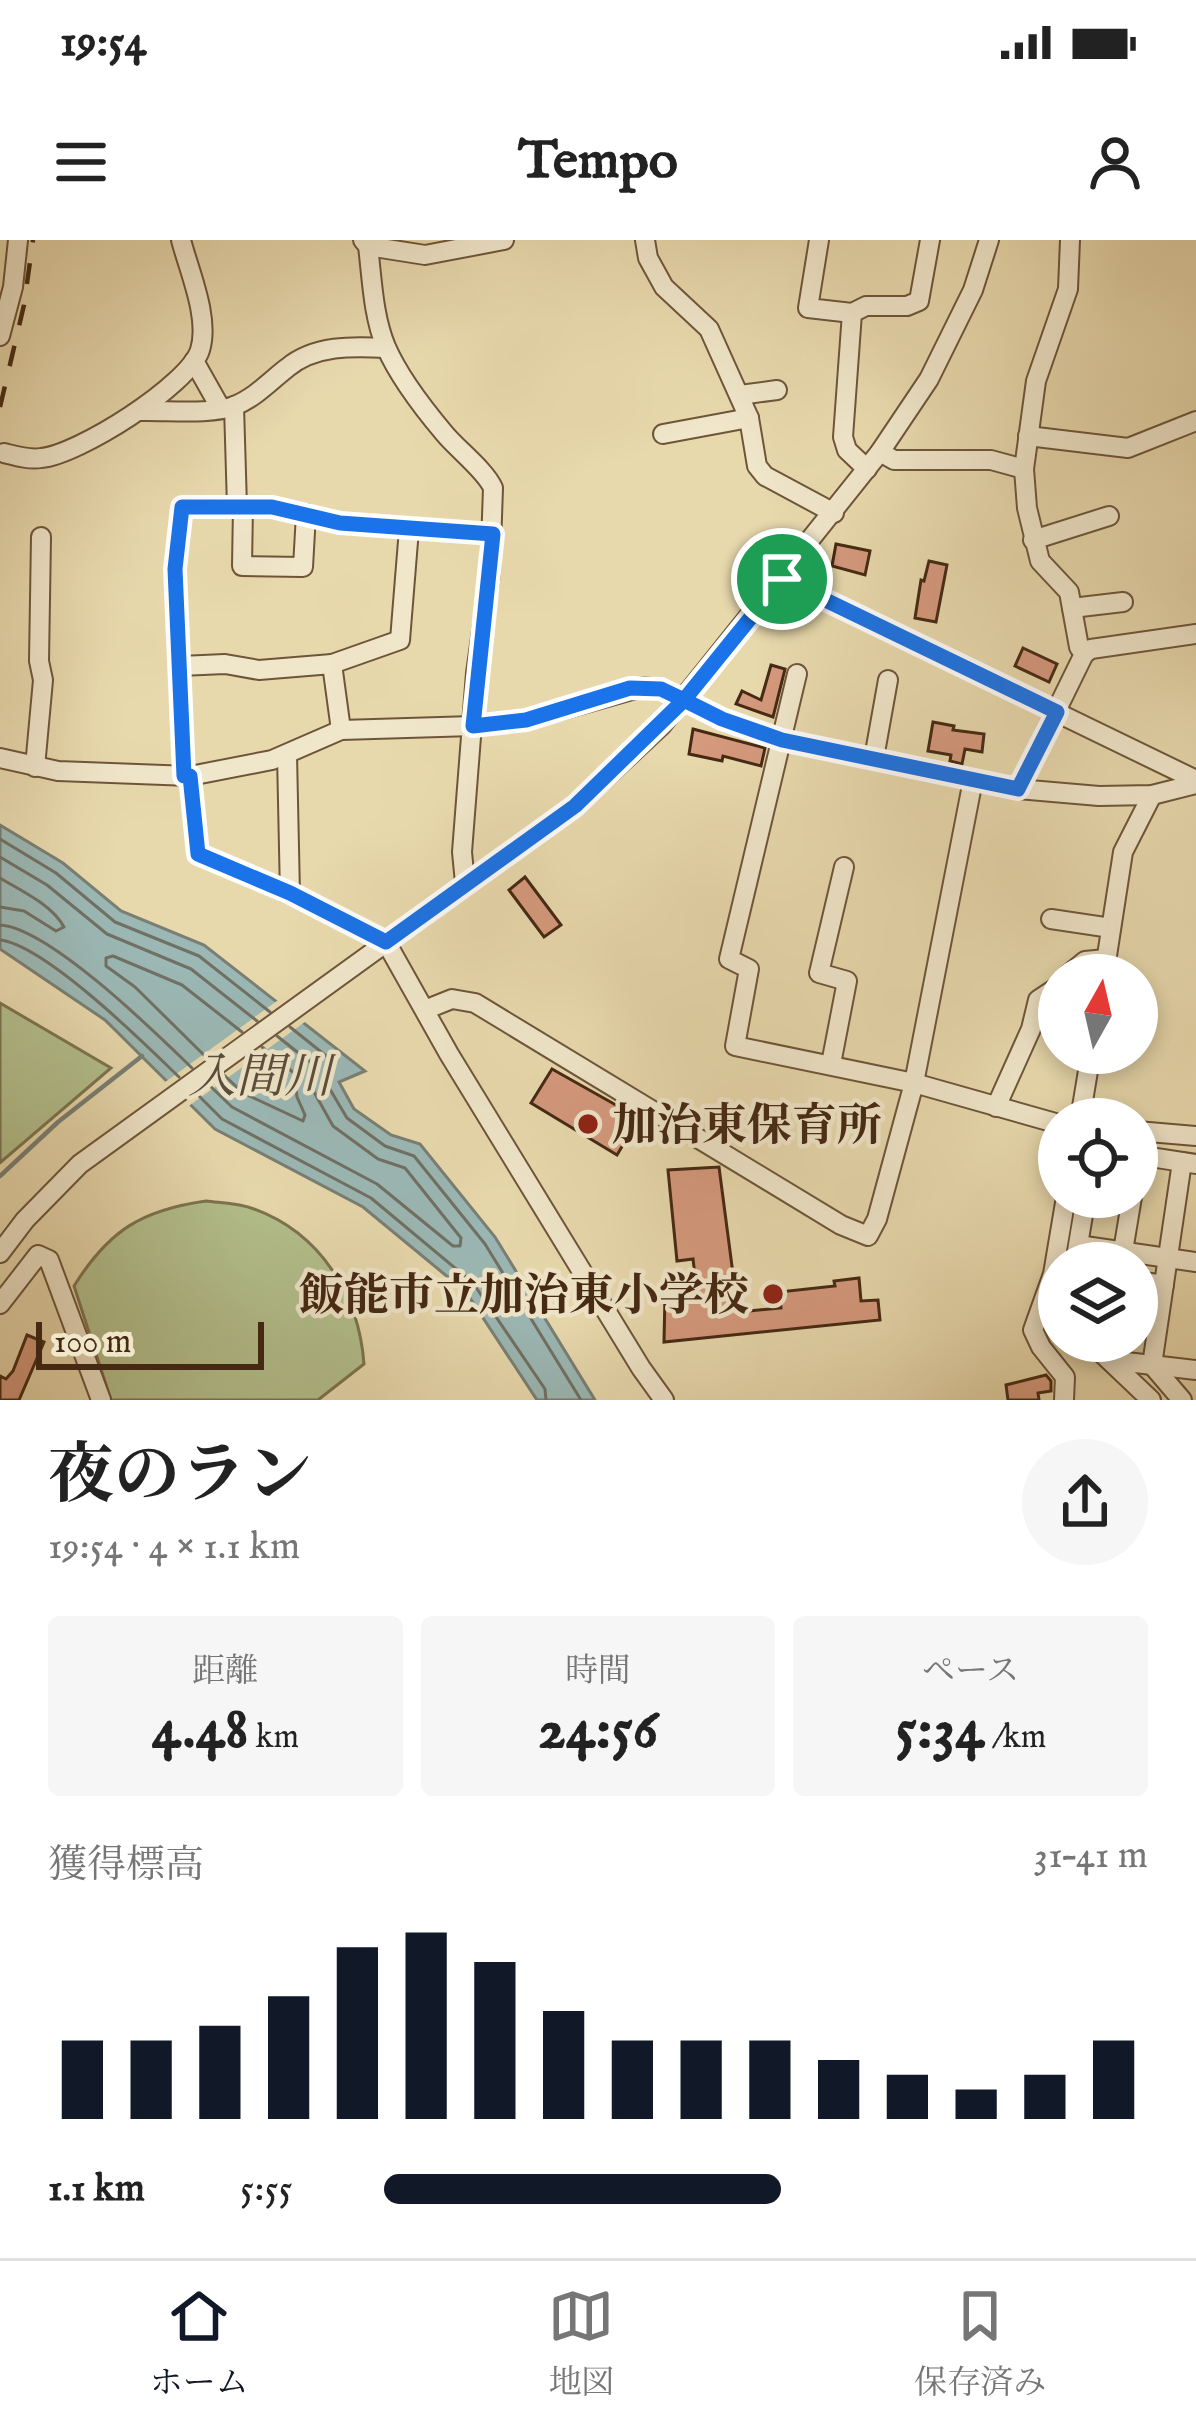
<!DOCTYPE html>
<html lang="ja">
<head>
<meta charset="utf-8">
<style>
	body { margin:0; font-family:"IM FELL English","Noto Serif JP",serif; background:#f6f6f6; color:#222; height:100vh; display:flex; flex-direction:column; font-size:45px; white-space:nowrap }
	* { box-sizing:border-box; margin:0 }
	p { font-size:39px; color:#767676 }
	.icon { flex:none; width:66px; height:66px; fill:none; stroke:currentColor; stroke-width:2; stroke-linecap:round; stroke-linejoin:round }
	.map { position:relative; height:1160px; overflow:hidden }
	.side { display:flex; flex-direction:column; background:#fff; flex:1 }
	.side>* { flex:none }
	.needle { width:78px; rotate:8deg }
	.buttons { position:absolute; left:1038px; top:714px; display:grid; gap:24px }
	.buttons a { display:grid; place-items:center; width:120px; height:120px; border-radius:50%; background:#fff; box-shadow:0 6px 18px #0003; font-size:60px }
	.scale { position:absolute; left:36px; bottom:30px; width:228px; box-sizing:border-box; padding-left:12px; border:6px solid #452913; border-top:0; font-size:33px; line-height:42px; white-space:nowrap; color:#452913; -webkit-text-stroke:9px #f0e6ca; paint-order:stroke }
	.pin { position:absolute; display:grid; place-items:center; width:102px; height:102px; color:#fff; margin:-51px; border:6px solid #fff; border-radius:50%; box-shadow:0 3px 12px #0007 }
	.round { display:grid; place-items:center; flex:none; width:126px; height:126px; border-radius:63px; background:#f6f6f6 }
	.head { display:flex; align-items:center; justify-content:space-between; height:204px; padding:0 48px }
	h1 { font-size:66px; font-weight:700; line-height:90px }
	.stats { display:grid; grid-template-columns:repeat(3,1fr); gap:18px; height:204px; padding:12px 48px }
	.stats div { display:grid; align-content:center; border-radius:12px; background:#f6f6f6; text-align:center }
	.stats b { font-size:60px; font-weight:700 }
	.stats small { font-size:33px; font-weight:400 }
	.stats p { font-size:33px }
	.chart { height:336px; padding:24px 48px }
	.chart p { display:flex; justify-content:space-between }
	.chart svg { width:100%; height:216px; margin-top:12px; stroke:#111827; stroke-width:6 }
	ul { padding:0 48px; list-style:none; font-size:39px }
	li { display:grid; grid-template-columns:192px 144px 1fr; align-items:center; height:90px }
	li i { height:30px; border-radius:15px; background:#111827 }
	.status { display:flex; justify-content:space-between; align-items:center; height:84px; padding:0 60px; background:#fff; direction:ltr }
	.status svg { height:33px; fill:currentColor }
	header { display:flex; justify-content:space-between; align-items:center; height:156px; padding:0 48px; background:#fff; font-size:54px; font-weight:700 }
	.tabs { display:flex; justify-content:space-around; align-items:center; height:168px; border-top:3px solid #e0e0e0; background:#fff; font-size:33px; color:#767676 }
	.tabs a { display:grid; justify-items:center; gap:6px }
	.tabs .current { color:#111827 }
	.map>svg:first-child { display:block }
</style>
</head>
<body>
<div class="status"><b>19:54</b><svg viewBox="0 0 49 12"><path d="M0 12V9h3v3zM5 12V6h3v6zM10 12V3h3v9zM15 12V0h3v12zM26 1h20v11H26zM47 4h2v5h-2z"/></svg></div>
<header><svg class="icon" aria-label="menu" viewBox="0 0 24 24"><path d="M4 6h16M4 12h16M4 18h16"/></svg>Tempo<svg class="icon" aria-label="person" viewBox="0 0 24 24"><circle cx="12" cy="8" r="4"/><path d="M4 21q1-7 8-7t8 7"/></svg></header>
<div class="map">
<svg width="1196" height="1160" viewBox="0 0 1196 1160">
	<rect width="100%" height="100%" fill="#e8d9ad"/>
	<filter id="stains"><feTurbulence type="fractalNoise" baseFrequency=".00167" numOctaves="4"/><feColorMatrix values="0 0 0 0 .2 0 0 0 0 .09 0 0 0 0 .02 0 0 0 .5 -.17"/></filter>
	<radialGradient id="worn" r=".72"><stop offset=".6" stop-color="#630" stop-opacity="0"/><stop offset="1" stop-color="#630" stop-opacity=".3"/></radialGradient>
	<!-- green -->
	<g fill="#b3c08d" stroke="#7c7450" stroke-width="3">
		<path d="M0,763L111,828L1,922L0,919Z"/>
		<path d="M206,961C222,963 239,963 254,969C320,993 359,1055 364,1124L318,1160H111L74,1046C109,990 142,970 206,961Z"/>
	</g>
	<!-- water -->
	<path fill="#9bb8b5" stroke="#797f74" stroke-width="3" d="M0,585L63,623L121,671L204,705L365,831L339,842L354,869L391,895L420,904L495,997L595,1160H537L466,1052L363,967L215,889L105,780L0,709Z"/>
	<!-- pier -->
	<path fill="#e8d9ad" d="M281,758L309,779L186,868L161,845Z"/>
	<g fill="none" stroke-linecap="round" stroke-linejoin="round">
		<!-- shore -->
		<g stroke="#707064" stroke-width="3">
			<path d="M0,599L56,633L115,682L199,716L270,772"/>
			<path d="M0,617L47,645L107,694L191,729L257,781"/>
			<path d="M0,638C22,651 52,665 64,687L56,691L24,671L0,667"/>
			<path d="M0,685C49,688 155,792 192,828"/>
			<path d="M0,700C45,705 145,804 179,837"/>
			<path d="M290,787L335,823L328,846L347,878L385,906L414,916L485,1004L581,1160"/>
			<path d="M207,818L135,747L106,726V718L113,716L182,745L242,792"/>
			<path d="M224,835L243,853L303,881L305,875L297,857L294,833L262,807"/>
			<path d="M209,845L232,867L377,944L453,1006H460L461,998L405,928L378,919L333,886L314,852L315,826L277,796"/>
			<path d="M197,854L222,879L371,958L473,1043L545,1149L546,1160"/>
		</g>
		<!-- stream -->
		<path stroke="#797f74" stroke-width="4.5" d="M0,936L58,882L142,816"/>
	</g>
	<!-- building -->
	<g fill="#d5997d" stroke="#452913" stroke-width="3">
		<path d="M836,304L870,311L865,335L832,326Z"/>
		<path d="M929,321L947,325L936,382L915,378L921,340L924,341Z"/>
		<path d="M1023,408L1057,424L1049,442L1015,426Z"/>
		<path d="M771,425L785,429L773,477L736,464L742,451L761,460Z"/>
		<path d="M933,482L954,486L953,490L984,494L982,512L965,509L962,524L950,521L951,515L928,511Z"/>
		<path d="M693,489L765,508L761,526L723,516L722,521L689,514Z"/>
		<path d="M525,637L561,685L544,697L509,650Z"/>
		<path d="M552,829L639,878L617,915L531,863Z"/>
		<path d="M719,927L738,1072L781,1068L779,1052L835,1046L834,1041L859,1038L861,1061L878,1060L880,1080L664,1102L665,1055L697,1052L693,1019L677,1021L668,930Z"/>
		<path d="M27,1095L44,1102L19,1160H0V1136L6,1139L13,1131Z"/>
		<path d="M1046,1135L1051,1141V1151L1038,1153L1039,1160H1008L1006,1145Z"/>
	</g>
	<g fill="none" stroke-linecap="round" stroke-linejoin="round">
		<defs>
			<g id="minor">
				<path d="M363,0L368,6C372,39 373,76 386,107C399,137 423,168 444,193C457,209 486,231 493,248L490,334L476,433L462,612L465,643"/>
				<path d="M645,0L648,18L664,47L709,89L749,178L757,226L765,236L834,273"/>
				<path d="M819,0L808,68L852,73L866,66H907L919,61L930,0"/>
				<path d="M1070,0L1068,49L1036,141L1024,229L1027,268L1040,321L1069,352L1079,407L1084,414"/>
				<path d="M368,6L425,15L504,0"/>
				<path d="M852,73L843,197L847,210L867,229"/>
				<path d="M0,96L13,47L18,0"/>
				<path d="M194,121L221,169"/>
				<path d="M740,155L777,150"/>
				<path d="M234,166L237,267"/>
				<path d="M140,171C165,170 212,175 234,166C255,158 270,141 287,128C314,105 353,106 386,108"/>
				<path d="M663,194L749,178"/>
				<path d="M1028,196L1128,208L1196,181"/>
				<path d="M880,212L894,220H991L1024,229"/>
				<path d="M4,213C16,216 29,220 41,218C78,215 189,145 200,110C210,78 189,31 181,0"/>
				<path d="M243,267L242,326L303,327L306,274"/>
				<path d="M1033,300L1109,276"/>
				<path d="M781,339L1196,540"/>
				<path d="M1072,368L1123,362"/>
				<path d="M332,424L400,400L409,289"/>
				<path d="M180,426L225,424L259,430L332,424L341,490"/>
				<path d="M797,434L729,719L749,729L735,806L914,843L1059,884"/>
				<path d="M287,515L290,654"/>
				<path d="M0,518L58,531L190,536L272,520L341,490L473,486L526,480L643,447L661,449L722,479L783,500L1018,549L1099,556L1152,555L1196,544"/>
				<path d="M874,518L888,440"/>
				<path d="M35,527L43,440L39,421L41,297"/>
				<path d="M184,536L175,329L182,267H272L340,283L493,294"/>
				<path d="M190,536L198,614L290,654L386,702L449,814L641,1128L664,1160"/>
				<path d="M1018,549L1084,414L1091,409L1196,394"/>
				<path d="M1051,679L1111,688"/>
				<path d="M1068,735L1085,721L1106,719"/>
				<path d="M1104,735L1123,612L1152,555"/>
				<path d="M427,769L452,759L475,763L841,985L868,996L877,979L914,843L973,540"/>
				<path d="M831,824L847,741L819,733L844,627"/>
				<path d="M996,867L1031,789L1038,760L1059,746"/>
				<path d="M1080,879L1091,813"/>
				<path d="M1137,891L1196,896"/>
				<path d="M1137,915L1196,924"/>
				<path d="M1078,1005L1196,1022"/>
				<path d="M1123,1011L1132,957"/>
				<path d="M0,1013L25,980L80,924L575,566L662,485L880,212L929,139L973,50L989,0"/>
				<path d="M1075,1023L1086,957"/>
				<path d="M1137,1041L1164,1045"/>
				<path d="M0,1064L38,1015L49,1020L101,1160"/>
				<path d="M1089,1101L1151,1160"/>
				<path d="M1109,1120L1196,1130"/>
				<path d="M1064,1160L1065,1137L1041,1107L1033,1090L1053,1034L1066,957"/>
				<path d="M1182,1160L1152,1125L1182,922"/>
			</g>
		</defs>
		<!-- minor casing -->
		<use href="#minor" stroke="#6e553a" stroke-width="22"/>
		<!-- minor -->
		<use href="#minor" stroke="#f0e6ca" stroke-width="18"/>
		<!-- rail -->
		<path stroke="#452913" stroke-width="4.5" stroke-dasharray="21 21" stroke-linecap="butt" d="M0,167L24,65L33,0"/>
	</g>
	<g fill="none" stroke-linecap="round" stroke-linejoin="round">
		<defs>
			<path id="route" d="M782,339L684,460L661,449L630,448L526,480L473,486L493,294L340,283L272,267H182L175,329L184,536H190L198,614L290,653L386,702L575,566L684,460L722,479L782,500L1018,549L1057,472L782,339"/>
		</defs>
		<!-- route casing -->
		<use href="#route" stroke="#fff" stroke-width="24"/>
		<!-- route -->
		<use href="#route" stroke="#1a73e8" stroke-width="15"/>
	</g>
	<!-- markers -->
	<g fill="#8f2418" stroke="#f0e6ca" stroke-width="4.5">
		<circle cx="588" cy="884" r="12"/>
		<circle cx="773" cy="1054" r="12"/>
	</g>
	<g text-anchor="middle" stroke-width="9" stroke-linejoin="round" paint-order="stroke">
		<!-- poi labels -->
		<g font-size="45" font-weight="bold" fill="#452913" stroke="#f0e6ca" text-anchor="start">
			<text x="612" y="900">加治東保育所</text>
			<text x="749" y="1070" text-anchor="end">飯能市立加治東小学校</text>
		</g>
		<!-- water labels -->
		<g font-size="48" font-style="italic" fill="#5a4d3c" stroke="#f0e6ca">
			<text x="260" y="852">入間川</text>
		</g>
	</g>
	<rect width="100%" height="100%" filter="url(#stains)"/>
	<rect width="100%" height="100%" fill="url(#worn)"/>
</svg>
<div class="buttons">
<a><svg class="needle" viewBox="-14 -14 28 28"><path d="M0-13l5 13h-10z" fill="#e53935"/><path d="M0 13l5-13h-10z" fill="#767676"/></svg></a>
<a><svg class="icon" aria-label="locate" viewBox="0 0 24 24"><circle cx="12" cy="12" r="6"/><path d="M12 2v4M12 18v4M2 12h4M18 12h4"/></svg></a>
<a><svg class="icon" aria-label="layers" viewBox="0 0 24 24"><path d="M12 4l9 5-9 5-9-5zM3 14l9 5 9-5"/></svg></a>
</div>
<div class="scale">100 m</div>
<div class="pin" style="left:782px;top:339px;background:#1e9e55"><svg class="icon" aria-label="arrive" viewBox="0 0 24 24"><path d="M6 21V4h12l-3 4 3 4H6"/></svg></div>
</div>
<section class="side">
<div class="head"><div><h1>夜のラン</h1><p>19:54 · 4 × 1.1 km</p></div><a class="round"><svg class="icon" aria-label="share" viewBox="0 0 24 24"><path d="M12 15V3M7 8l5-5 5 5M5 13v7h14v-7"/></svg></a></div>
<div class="stats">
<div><p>距離</p><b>4.48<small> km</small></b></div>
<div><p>時間</p><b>24:56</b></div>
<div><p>ペース</p><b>5:34<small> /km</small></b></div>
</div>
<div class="chart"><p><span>獲得標高</span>31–41 m</p>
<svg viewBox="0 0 160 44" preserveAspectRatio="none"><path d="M5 44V28M15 44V28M25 44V25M35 44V19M45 44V9M55 44V6M65 44V12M75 44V22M85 44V28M95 44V28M105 44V28M115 44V32M125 44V35M135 44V38M145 44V35M155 44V28"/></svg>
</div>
<ul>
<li><b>1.1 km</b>5:55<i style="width:52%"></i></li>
</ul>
</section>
<nav class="tabs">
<a class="current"><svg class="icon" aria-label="home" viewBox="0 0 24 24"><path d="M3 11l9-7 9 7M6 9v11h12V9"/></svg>ホーム</a>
<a><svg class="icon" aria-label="map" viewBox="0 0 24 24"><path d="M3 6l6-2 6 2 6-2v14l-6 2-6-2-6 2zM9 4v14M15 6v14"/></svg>地図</a>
<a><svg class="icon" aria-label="saved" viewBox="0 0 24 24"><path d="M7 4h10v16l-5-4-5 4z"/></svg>保存済み</a>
</nav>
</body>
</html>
